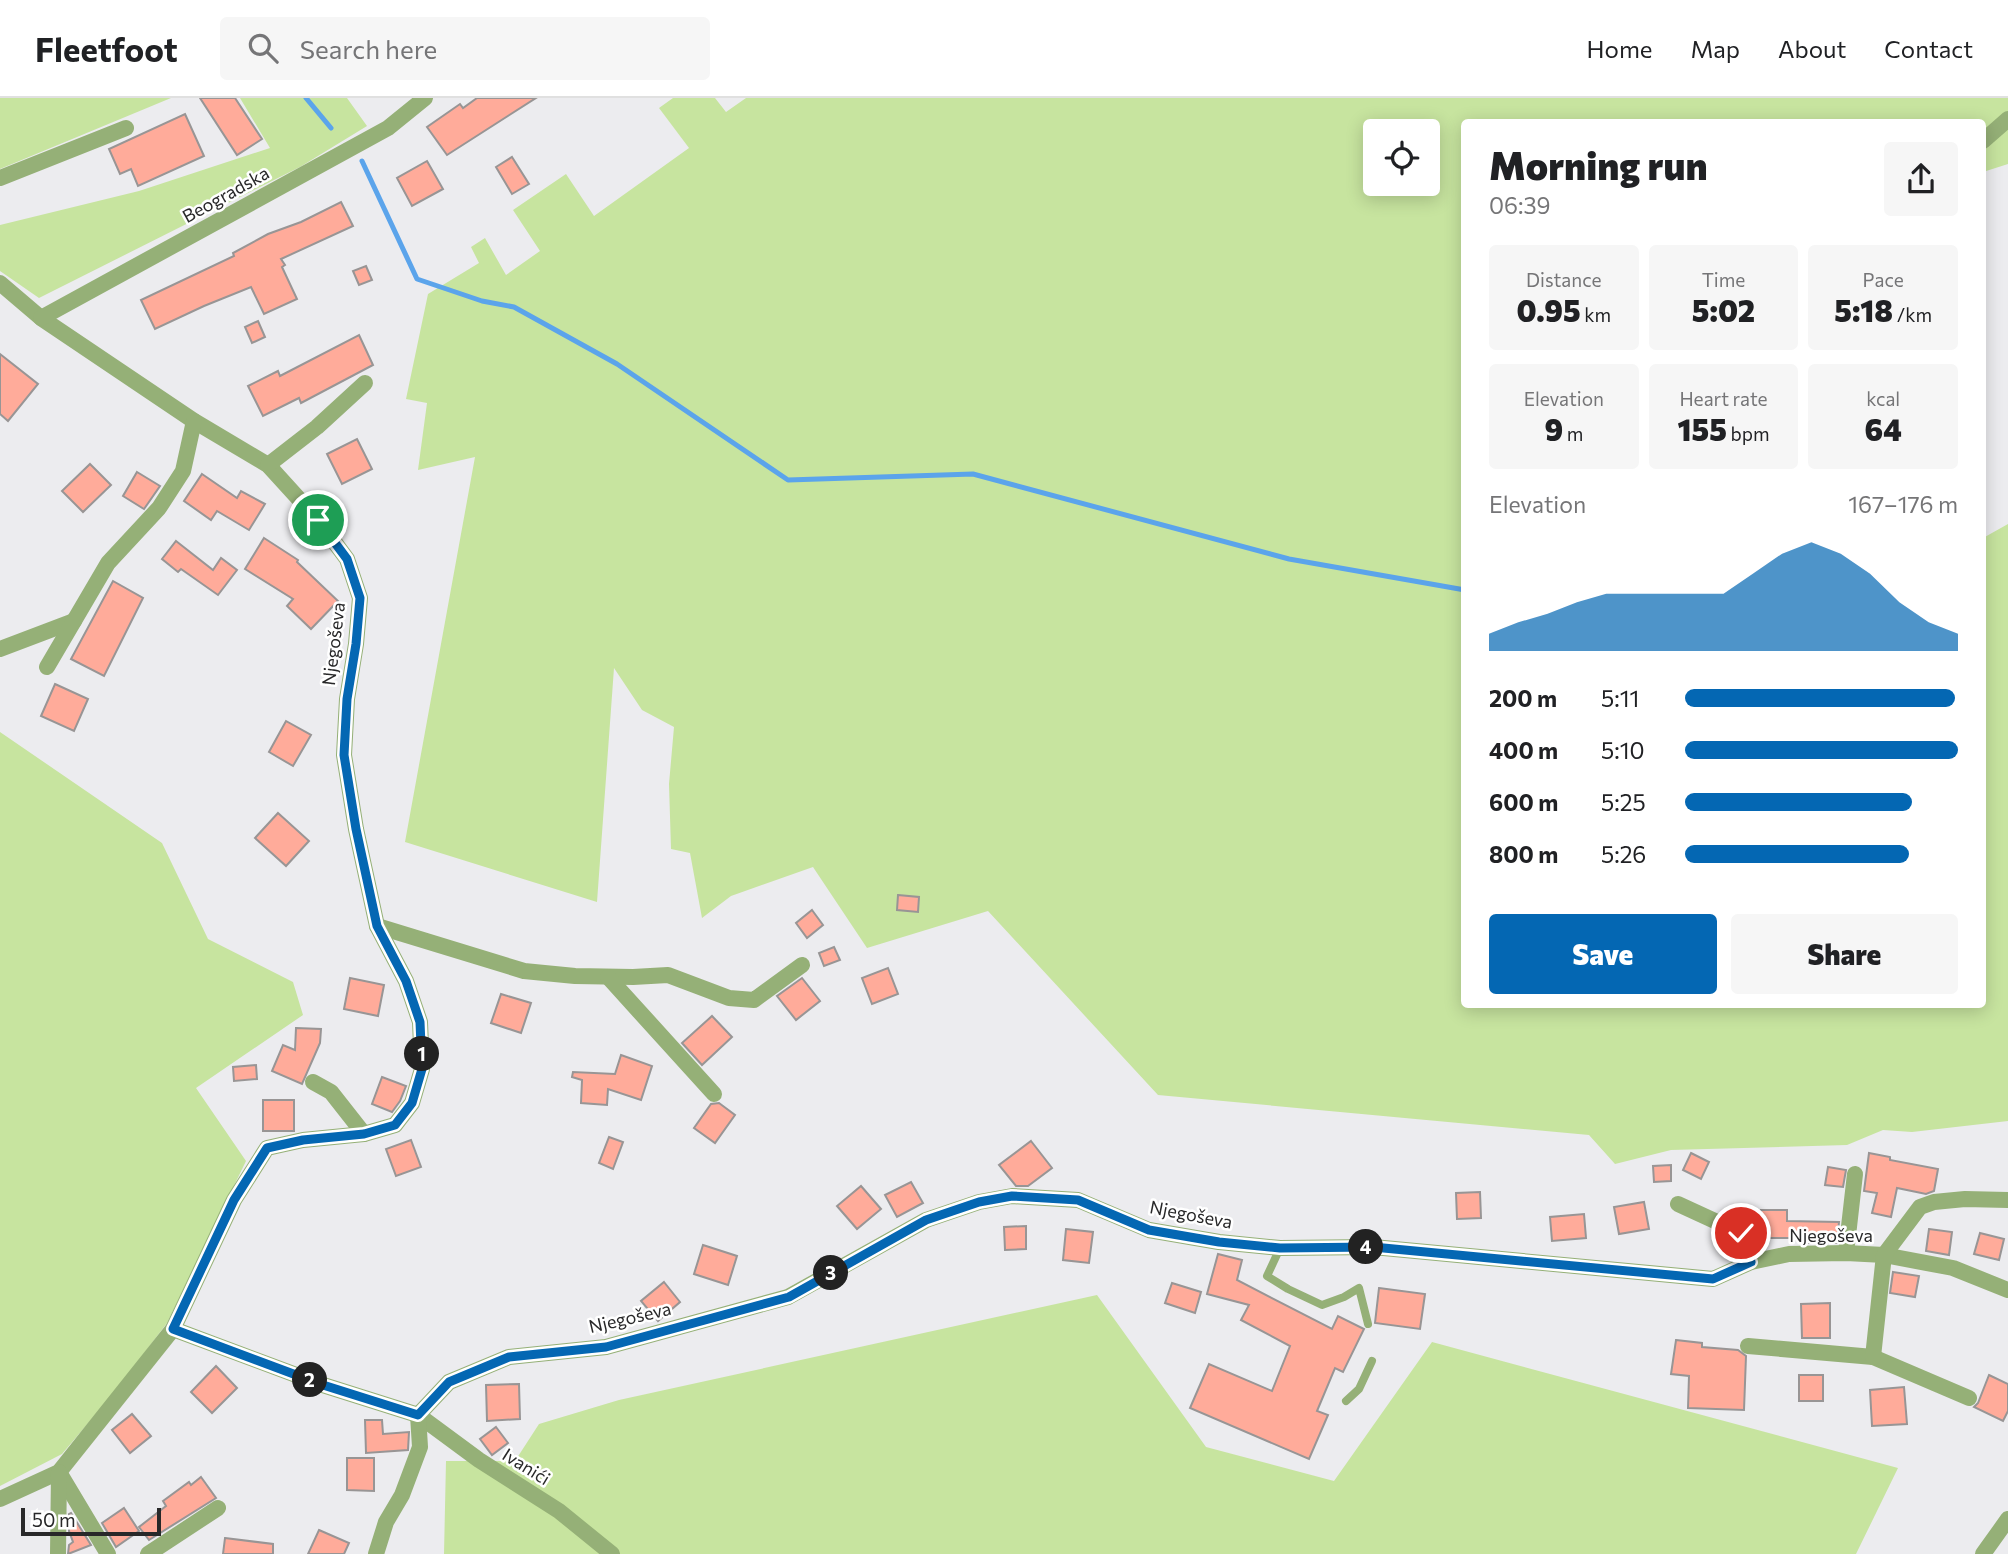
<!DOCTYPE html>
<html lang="en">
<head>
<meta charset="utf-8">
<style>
	body { margin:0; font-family:Commissioner,sans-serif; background:#f6f6f6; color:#202124; height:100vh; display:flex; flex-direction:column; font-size:26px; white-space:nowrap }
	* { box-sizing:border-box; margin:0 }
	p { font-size:23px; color:#757577 }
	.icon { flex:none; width:38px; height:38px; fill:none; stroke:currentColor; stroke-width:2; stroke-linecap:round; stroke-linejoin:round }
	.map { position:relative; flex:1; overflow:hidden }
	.side { position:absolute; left:1461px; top:21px; width:525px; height:889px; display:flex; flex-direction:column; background:#fff; border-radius:7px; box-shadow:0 4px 18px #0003 }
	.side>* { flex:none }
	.controls { position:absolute; left:1363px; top:21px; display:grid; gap:14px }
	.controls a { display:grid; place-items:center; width:77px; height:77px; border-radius:7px; background:#fff; box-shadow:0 4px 18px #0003; font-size:35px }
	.scale { position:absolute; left:21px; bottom:18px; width:140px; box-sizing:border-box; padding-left:7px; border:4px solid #282829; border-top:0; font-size:19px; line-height:24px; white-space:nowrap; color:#282829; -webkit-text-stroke:5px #fff; paint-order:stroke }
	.pin { position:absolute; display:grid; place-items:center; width:60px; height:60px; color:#fff; margin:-30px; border:4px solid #fff; border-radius:50%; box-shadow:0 2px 7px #0007 }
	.km { position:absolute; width:35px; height:35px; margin:-18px; border-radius:50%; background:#222; color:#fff; font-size:19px; line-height:35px; text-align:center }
	.round { display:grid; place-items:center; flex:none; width:74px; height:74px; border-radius:7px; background:#f6f6f6 }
	.head { display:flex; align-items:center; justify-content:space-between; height:119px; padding:0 28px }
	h1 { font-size:38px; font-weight:800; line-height:52px }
	.figures { display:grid; grid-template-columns:repeat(3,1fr); gap:10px; height:119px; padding:7px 28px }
	.figures div { display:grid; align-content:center; border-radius:7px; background:#f6f6f6; text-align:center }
	.figures b { font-size:30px; font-weight:800 }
	.figures small { font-size:19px; font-weight:400 }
	.figures p { font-size:19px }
	.chart { height:196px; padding:14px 28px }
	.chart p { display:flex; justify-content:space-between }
	.chart svg { width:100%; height:126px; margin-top:7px; fill:#0467b3; opacity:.7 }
	.action { display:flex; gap:14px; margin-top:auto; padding:14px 28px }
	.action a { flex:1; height:80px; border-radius:7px; background:#0467b3; color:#fff; font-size:28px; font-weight:800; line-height:80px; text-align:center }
	.action a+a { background:#f6f6f6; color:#202124 }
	ul { padding:0 28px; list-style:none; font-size:23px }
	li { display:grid; grid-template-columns:112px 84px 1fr; align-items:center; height:52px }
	li i { height:18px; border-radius:9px; background:#0467b3 }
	header { display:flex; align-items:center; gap:42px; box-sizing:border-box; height:98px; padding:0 35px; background:#fff; border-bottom:2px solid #e0e0e0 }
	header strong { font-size:33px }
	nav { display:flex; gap:38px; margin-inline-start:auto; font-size:24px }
	.search { width:490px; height:63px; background:#f6f6f6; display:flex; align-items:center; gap:18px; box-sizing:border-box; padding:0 24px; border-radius:7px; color:#757577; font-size:26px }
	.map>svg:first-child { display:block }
</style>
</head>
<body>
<header>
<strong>Fleetfoot</strong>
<div class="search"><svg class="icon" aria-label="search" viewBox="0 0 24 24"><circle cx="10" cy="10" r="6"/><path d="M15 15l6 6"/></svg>Search here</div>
<nav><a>Home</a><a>Map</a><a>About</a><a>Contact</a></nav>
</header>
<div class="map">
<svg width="2008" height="1456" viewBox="0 0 2008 1456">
	<rect width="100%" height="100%" fill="#ececef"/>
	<!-- green -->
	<g fill="#c7e49f" fill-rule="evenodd">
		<path d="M0,0H171L0,71Z"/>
		<path d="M240,0H347L367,28L300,69L39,200L0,173V127L139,93L270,50Z"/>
		<path d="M673,0H715L726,14L746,0H2008V66L1983,74V24H1465V906H1983V440L2008,426V1023L1912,1034L1883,1032L1847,1047L1671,1052L1615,1066L1589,1037L1158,997L988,813L867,850L813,769L731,798L702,820L690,755L671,751L669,686L674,629L642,612L614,570L597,804L405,744L475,359L418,372L427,305L406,301L428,196L479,165L471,149L485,140L506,177L540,153L513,112L566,76L594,118L689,50L659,10ZM1376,33H1428V86H1376Z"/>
		<path d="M0,634L162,745L208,841L293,884L303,917L196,990L246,1063L167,1225L117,1291L62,1356L0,1388Z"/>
		<path d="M1097,1197L1206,1349L1334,1383L1432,1244L1898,1370L1856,1456H444L446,1363H515L539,1326L619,1302Z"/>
	</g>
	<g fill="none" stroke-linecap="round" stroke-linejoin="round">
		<!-- stream -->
		<g stroke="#5ba4eb" stroke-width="5">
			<path d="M306,0L331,30"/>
			<path d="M362,63L417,181L482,203L514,209L617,266L788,382L973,376L1289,461L1465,492"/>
		</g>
	</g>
	<!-- building -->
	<g fill="#ffab9a" stroke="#989595" stroke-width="2">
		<path d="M200,0H235L262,41L237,57Z"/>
		<path d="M477,0H536L447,57L427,29L460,6L463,10Z"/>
		<path d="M185,16L204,58L138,88L131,71L120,76L109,51Z"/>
		<path d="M512,59L529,86L512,96L496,69Z"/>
		<path d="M427,63L443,91L412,108L397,80Z"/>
		<path d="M341,104L353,128L281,161L285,167L282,169L297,201L264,216L251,189L204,208L155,231L141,202L234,158L233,155L268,136L301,124Z"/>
		<path d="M366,168L372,182L359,187L353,173Z"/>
		<path d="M258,223L265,239L252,245L245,229Z"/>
		<path d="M359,237L373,267L301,305L299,300L263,318L248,288L278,273L280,278Z"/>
		<path d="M0,256L38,286L8,323L0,316Z"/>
		<path d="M357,341L372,371L342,386L327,356Z"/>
		<path d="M90,366L111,387L83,414L62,393Z"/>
		<path d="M137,374L160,388L144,411L123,398Z"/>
		<path d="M202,376L237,400L241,393L265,406L249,432L217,413L211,422L184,403Z"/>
		<path d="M264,440L298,462L297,464L338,503L311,531L287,508L293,501L245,471Z"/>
		<path d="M176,443L213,472L221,460L237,472L218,497L181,471L178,474L162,461Z"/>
		<path d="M113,483L143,500L104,578L71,561Z"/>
		<path d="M55,586L88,601L74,633L41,618Z"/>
		<path d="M286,623L311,637L293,668L269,654Z"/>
		<path d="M278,715L309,743L286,768L255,740Z"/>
		<path d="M898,797L919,799L918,814L897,812Z"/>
		<path d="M812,812L823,827L807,840L796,825Z"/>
		<path d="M834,849L840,862L824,868L819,855Z"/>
		<path d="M888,870L898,896L872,906L862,880Z"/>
		<path d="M350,880L384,887L378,918L344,911Z"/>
		<path d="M802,880L820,903L796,922L777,898Z"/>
		<path d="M501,896L531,905L521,935L491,925Z"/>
		<path d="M712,918L732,939L702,967L682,945Z"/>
		<path d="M296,930L321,931L320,945L302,986L272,973L283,947L295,952Z"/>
		<path d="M621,957L652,968L641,1002L608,991L607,1007L581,1005L582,982L572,979L573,974L615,976Z"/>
		<path d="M256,967L257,981L234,983L233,969Z"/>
		<path d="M382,979L406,988L400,1003L392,1014L372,1006Z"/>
		<rect x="263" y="1002" width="31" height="31"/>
		<path d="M719,1005L735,1017L715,1045L694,1030L711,1006Z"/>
		<path d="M609,1039L623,1044L613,1071L599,1065Z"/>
		<path d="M411,1042L421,1069L396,1078L386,1051Z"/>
		<path d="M1031,1043L1052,1070L1028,1088H1016L999,1067Z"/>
		<path d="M1691,1055L1709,1064L1701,1081L1683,1072Z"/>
		<path d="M1869,1055L1890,1059V1062L1938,1071L1934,1093L1926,1096L1897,1090L1891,1119L1872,1115L1877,1095L1864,1093Z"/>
		<path d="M1671,1067V1083L1654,1084L1653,1068Z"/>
		<path d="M1828,1069L1846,1072L1843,1089L1825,1087Z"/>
		<path d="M911,1084L923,1105L897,1119L885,1097Z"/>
		<path d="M861,1088L881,1111L857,1131L837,1108Z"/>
		<path d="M1480,1094L1481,1120L1457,1121L1456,1095Z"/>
		<path d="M1644,1104L1649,1131L1619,1136L1614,1109Z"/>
		<path d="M1761,1112H1787V1123L1839,1124L1837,1145H1802V1140H1761Z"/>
		<path d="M1584,1116L1586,1140L1552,1143L1550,1119Z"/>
		<path d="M1026,1128V1151L1005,1152L1004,1129Z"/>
		<path d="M1066,1131L1093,1134L1089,1165L1063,1162Z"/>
		<path d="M1929,1131L1952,1134L1949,1157L1926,1153Z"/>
		<path d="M1980,1135L2004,1141L1999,1162L1974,1156Z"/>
		<path d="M703,1147L737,1158L728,1187L694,1176Z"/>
		<path d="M1218,1156L1242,1162L1237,1182L1332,1231L1338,1218L1364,1231L1343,1274L1335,1270L1317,1313L1328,1317L1309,1361L1190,1310L1209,1266L1272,1293L1290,1248L1241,1222L1249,1207L1207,1196Z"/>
		<path d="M1893,1174L1919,1178L1915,1199L1890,1195Z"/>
		<path d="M664,1184L680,1204L658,1223L641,1203Z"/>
		<path d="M1172,1185L1201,1194L1195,1215L1165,1205Z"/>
		<path d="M1379,1190L1425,1196L1420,1231L1375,1225Z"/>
		<path d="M1830,1205V1240H1802L1801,1206Z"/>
		<path d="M1676,1242L1702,1245V1249L1738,1252L1746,1258L1744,1312L1688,1310L1689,1278L1671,1276Z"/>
		<path d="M216,1268L237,1290L212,1315L191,1294Z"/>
		<rect x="1799" y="1277" width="24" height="26"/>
		<path d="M1989,1277L2008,1286V1313L2003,1323L1974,1309L1978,1305Z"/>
		<path d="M519,1286L520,1321L487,1323L486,1287Z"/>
		<path d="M1904,1289L1907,1326L1872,1328L1870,1292Z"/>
		<path d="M132,1316L151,1338L130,1355L112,1332Z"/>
		<path d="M365,1322H382L383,1336L409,1334L408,1352L366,1355Z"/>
		<path d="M496,1329L508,1345L492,1357L480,1341Z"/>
		<path d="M347,1360H374V1393L347,1392Z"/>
		<path d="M201,1379L216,1400L149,1442L139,1429L166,1408L163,1403L189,1384L191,1387Z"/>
		<path d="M124,1410L139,1433L116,1449L102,1425Z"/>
		<path d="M71,1415L91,1447L68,1456L69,1447L73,1444L69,1433V1416Z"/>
		<path d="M319,1432L349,1445L344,1456H308Z"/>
		<path d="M225,1440L273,1446V1456H223Z"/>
	</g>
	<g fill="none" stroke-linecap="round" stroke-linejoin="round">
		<!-- service -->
		<g stroke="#95b077" stroke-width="8">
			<path d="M1280,1150L1267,1178L1288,1191L1322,1207L1344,1199L1359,1190L1368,1226"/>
			<path d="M1346,1303L1359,1291L1372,1263"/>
		</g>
		<!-- minor -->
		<g stroke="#95b077" stroke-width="16">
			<path d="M1983,43L2008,21"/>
			<path d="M0,80L126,30"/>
			<path d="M0,185L41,220L194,323L268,367L318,422L347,461L360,500L356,546L347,601L344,657L356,731L377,828L406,883L420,924L422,971L412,1005L395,1027L364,1036L303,1042L267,1050L234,1102L173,1231L59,1374L0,1401"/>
			<path d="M41,220L388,30L425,0"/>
			<path d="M268,367L317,329L365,285"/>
			<path d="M0,551L74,523"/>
			<path d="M47,569L108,465L159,410L183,373L194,323"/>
			<path d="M377,828L524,873L575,878L633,879L668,877L729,900L754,902L802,867"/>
			<path d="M608,879L714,996"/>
			<path d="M313,984L331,994L364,1036"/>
			<path d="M1678,1106L1741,1135L1751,1164"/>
			<path d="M1846,1155L1855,1076"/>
			<path d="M173,1231L323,1287L418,1317L449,1284L509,1259L606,1249L788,1199L926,1122L979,1104L1012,1098L1078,1102L1149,1132L1219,1144L1280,1150L1373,1149L1713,1181L1751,1164L1789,1156L1846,1155L1884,1157L1953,1170L2008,1192"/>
			<path d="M1748,1248L1873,1259L1969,1300"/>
			<path d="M1873,1259L1884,1157L1920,1109L1934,1104L1965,1101L2008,1102"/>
			<path d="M418,1317L479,1362L559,1413L612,1456"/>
			<path d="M59,1374L108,1456"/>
			<path d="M58,1456L59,1374"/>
			<path d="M148,1456L218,1410"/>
			<path d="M376,1456L386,1424L402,1397L420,1349L418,1317"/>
			<path d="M1983,1456L2008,1421"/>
		</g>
	</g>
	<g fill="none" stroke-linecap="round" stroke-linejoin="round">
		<defs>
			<path id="route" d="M318,422L347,461L360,500L356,546L347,601L344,657L356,731L377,828L406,883L420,924L422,971L412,1005L395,1027L364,1036L303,1042L267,1050L234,1102L173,1231L323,1287L418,1317L449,1284L509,1259L606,1249L789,1199L926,1122L979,1104L1012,1098L1078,1102L1149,1132L1219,1144L1280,1150L1373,1149L1713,1181L1751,1164L1741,1135"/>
		</defs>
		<!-- route casing -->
		<use href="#route" stroke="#fff" stroke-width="14"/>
		<!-- route -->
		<use href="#route" stroke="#0467b3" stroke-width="9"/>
	</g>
	<g text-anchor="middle" stroke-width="5" stroke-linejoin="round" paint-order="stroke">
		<!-- street labels -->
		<g font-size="18" fill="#282829" stroke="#fff">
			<text transform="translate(226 97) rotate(-29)" y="6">Beogradska</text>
			<text transform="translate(334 546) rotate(-83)" y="6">Njegoševa</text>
			<text transform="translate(1191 1117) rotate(11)" y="6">Njegoševa</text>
			<text x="1831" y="1144">Njegoševa</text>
			<text transform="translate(630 1220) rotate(-13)" y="6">Njegoševa</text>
			<text transform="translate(526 1369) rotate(32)" y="6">Ivanići</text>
		</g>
	</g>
</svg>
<div class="controls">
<a><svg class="icon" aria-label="locate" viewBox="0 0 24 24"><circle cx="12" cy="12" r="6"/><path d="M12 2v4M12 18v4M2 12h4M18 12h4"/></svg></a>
</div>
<div class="scale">50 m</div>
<div class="pin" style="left:318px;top:422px;background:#1e9e55"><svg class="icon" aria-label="arrive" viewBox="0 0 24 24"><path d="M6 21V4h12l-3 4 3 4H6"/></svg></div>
<div class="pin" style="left:1741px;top:1135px;background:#d93025"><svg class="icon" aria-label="check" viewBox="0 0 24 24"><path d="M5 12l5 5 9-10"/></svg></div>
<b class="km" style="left:422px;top:956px">1</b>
<b class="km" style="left:310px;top:1282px">2</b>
<b class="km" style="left:831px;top:1175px">3</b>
<b class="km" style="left:1366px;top:1149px">4</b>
<section class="side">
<div class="head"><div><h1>Morning run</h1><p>06:39</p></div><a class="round"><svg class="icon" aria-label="share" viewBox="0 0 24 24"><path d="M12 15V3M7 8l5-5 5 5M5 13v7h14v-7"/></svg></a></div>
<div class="figures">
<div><p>Distance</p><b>0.95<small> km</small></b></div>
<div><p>Time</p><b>5:02</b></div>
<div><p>Pace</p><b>5:18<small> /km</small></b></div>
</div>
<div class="figures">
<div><p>Elevation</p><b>9<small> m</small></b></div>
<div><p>Heart rate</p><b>155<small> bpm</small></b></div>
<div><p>kcal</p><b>64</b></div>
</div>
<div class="chart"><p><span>Elevation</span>167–176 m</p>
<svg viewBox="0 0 160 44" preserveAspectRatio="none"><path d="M0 44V38L10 34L20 31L30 27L40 24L50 24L60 24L70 24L80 24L90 17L100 10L110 6L120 10L130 17L140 27L150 34L160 38V44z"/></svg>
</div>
<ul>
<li><b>200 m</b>5:11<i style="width:99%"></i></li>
<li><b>400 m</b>5:10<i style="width:100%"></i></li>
<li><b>600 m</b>5:25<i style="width:83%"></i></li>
<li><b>800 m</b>5:26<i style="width:82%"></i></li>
</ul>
<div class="action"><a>Save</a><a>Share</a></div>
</section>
</div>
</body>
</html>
